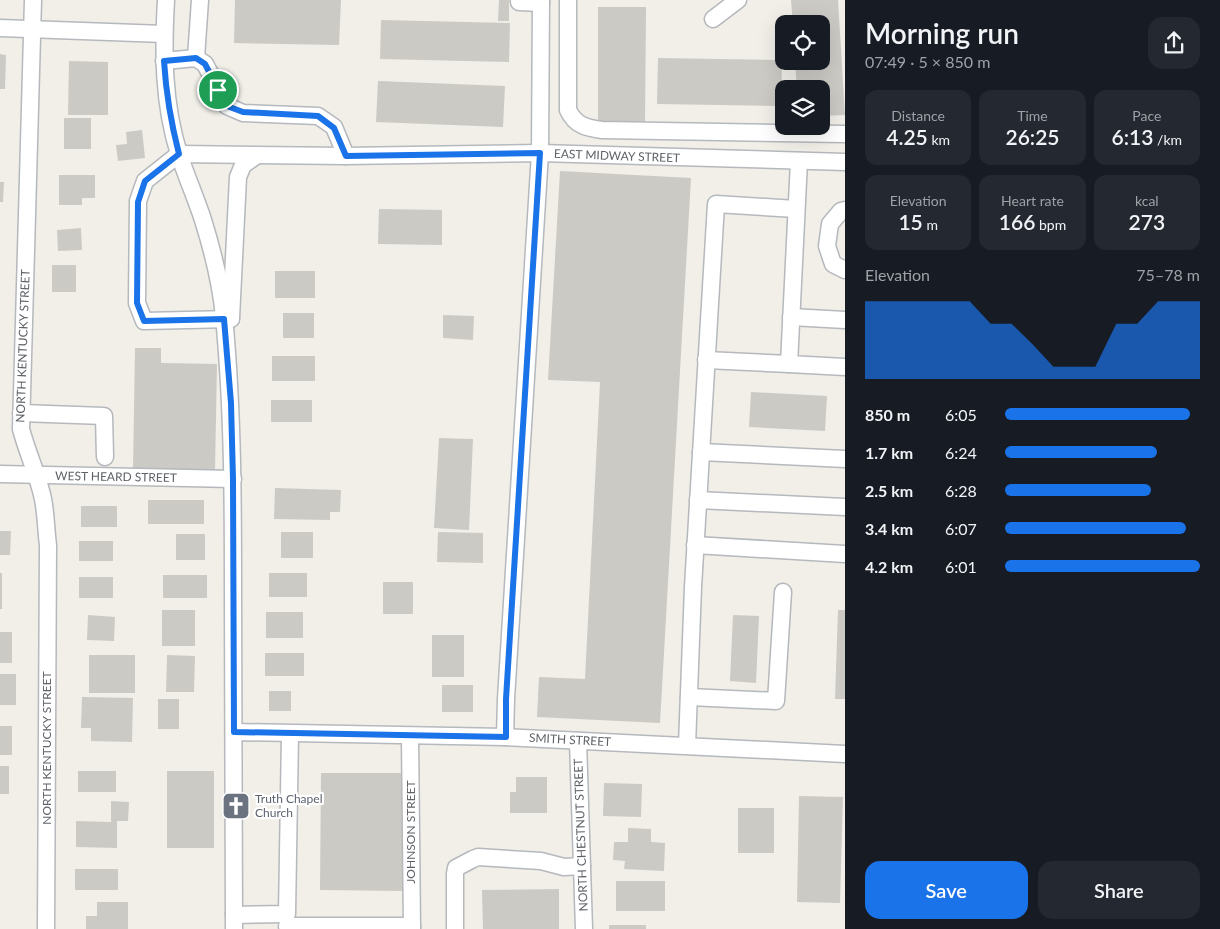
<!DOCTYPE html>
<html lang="en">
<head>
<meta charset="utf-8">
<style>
	body { margin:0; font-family:Lato,sans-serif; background:#242831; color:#f1f3f6; height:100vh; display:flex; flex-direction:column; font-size:19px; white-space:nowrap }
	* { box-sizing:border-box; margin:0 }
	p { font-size:16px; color:#9ea1a6 }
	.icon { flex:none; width:28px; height:28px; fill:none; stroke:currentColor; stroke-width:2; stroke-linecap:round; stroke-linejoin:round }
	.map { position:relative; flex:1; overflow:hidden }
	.details { display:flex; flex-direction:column; background:#171b24; width:375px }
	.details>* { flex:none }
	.controls { position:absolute; left:775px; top:15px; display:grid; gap:10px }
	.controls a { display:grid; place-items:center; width:55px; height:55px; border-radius:10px; background:#171b24; box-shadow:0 5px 20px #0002; font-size:25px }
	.pin { position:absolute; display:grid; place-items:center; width:42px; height:42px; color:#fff; margin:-21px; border:2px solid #fff; border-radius:50%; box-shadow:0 1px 5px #0007 }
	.round { display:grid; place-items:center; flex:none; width:52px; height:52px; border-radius:15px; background:#242831 }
	.headline { display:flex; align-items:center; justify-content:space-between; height:85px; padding:0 20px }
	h1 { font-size:28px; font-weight:600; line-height:38px }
	.metrics { display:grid; grid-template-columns:repeat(3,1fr); gap:8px; height:85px; padding:5px 20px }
	.metrics div { display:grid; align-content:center; border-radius:12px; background:#242831; text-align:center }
	.metrics b { font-size:21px; font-weight:600 }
	.metrics small { font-size:14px; font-weight:400 }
	.metrics p { font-size:14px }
	.chart { height:140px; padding:10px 20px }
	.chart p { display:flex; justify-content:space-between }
	.chart svg { width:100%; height:90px; margin-top:5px; fill:#1a73e8; opacity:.7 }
	.primary-button { display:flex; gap:10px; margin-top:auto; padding:10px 20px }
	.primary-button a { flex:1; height:58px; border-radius:15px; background:#1a73e8; color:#fff; font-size:20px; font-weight:600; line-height:58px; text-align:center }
	.primary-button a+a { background:#242831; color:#f1f3f6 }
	ul { padding:0 20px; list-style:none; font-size:16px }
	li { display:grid; grid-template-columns:80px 60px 1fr; align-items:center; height:38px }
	li i { height:12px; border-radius:6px; background:#1a73e8 }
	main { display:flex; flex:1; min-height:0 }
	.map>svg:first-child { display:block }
</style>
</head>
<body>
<main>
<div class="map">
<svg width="845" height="929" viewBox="0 0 845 929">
	<rect width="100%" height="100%" fill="#f1efe8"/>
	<!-- building -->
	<g fill="#cccac5">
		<path d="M235,0H341L339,45L234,43Z"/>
		<path d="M499,0H509V21H498Z"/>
		<path d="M791,0H838L845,115L821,116V89H797L795,61H821V24H793Z"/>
		<path d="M598,7H646L645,123H598Z"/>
		<path d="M381,20L510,23L509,62L380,59Z"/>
		<path d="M0,54L6,55L5,89H0Z"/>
		<path d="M658,58L782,60L781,106L657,104Z"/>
		<path d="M69,61L108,62V115H68Z"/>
		<path d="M378,81L505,86L503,127L376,122Z"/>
		<rect x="64" y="118" width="27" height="31"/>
		<path d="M142,130L145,158L118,161L116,145L127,144L126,132Z"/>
		<path d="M560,171L691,178L660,723L537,717L539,677L585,679L600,382L548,380Z"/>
		<path d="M59,175H95V198H82V205H59Z"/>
		<path d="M0,182H4L3,202H0Z"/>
		<path d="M379,209L442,210V245L378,244Z"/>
		<path d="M81,228L82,250L58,251L57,230Z"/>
		<rect x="52" y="265" width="24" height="27"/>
		<rect x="275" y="271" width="40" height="27"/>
		<rect x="283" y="313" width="31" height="25"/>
		<path d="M443,315L474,316L473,340L443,338Z"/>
		<path d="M135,348H161V363L217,364L215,471L133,469Z"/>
		<rect x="272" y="356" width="43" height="25"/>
		<path d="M751,392L827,396L825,431L749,427Z"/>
		<rect x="271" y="400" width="41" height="22"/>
		<path d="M439,438L473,439L469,530L434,528Z"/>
		<path d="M275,488L341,490L340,512H330V520L274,519Z"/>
		<rect x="148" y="500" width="56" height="24"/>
		<rect x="81" y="506" width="36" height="21"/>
		<path d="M0,531H11L10,555H0Z"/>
		<rect x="281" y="532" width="32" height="26"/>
		<path d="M438,532L483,533V563L437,562Z"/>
		<rect x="176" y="534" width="29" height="26"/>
		<rect x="79" y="541" width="34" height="20"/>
		<rect x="0" y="573" width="2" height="36"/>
		<rect x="269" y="573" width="38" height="24"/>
		<rect x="163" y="575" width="44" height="23"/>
		<rect x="79" y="577" width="34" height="21"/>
		<rect x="383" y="582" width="30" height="32"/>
		<rect x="162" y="610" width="33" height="36"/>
		<path d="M838,610H845V699H835Z"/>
		<rect x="266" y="612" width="37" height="26"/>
		<path d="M88,615L115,617L114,641L87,640Z"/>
		<path d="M733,615L759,616L756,683L730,681Z"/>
		<rect x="0" y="632" width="12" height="31"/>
		<rect x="432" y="635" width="32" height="42"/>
		<rect x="265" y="653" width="39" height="23"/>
		<rect x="89" y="655" width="46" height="38"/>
		<path d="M167,655L195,656L194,692H166Z"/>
		<rect x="0" y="674" width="16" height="31"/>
		<rect x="442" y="685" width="31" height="27"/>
		<rect x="269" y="691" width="22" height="20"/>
		<path d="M82,697L133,698L132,742L91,741V728H81Z"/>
		<rect x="158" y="699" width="21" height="30"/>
		<rect x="0" y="726" width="12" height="29"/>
		<rect x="0" y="766" width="9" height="28"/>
		<rect x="78" y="771" width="38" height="21"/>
		<rect x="167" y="771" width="47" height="77"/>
		<path d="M321,773H405L404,891L320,890Z"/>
		<path d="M516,777H547V813H510V792H516Z"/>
		<path d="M604,783L642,784L641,817L603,816Z"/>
		<path d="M799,796L843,797L840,903L797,902Z"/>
		<path d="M111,801L129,802L128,821H117V848L76,847V821L111,822Z"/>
		<rect x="738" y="808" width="36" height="45"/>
		<path d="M628,828L651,829V842L665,843L664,871L624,869L625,861L613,860L614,842H628Z"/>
		<rect x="75" y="869" width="43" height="21"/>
		<rect x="616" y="881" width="49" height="30"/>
		<path d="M559,889V929H483L482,890Z"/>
		<path d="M97,902H128V929H86V916H97Z"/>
		<rect x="609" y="925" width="37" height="4"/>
	</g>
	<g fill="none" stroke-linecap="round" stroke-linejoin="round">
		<defs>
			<g id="minor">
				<path d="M33,0L21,429C27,452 38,475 43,499C46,514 46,530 48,545L46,929"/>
				<path d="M166,0C163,52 163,103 179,154C186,176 196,198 203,220C213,252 221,284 224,317C233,411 233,505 233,599C234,709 234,819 234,929"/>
				<path d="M519,0V2L541,3"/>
				<path d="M568,0V110C575,125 586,128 602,130L845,134"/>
				<path d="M713,19L738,0"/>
				<path d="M0,28L164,34"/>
				<path d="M196,58L200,0"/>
				<path d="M164,61L196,58L205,64L227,106L243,113L318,116L334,127L346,156"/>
				<path d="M799,161L789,364L845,367"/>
				<path d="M845,210L841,211L830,224L827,246L833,264L845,270"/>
				<path d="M791,317L845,320"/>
				<path d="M231,318L238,177L243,165L256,156"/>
				<path d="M231,319L144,321L137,303L138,201L145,181L179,154L346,156L540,153L845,162"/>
				<path d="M706,360L789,364"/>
				<path d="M21,413L104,416L105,457"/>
				<path d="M701,452L845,459"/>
				<path d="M0,474L233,479"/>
				<path d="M698,500L845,507"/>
				<path d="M695,545L845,554"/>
				<path d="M689,697L776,701L783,592"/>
				<path d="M234,732L505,737L845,754"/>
				<path d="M410,736L412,929"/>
				<path d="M505,737L506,699L540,153L541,0"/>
				<path d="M578,741L584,929"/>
				<path d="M687,745L693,587L716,204L796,209"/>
				<path d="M234,915L287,914L290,734"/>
				<path d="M287,926H412"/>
				<path d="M455,929V874L456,868L473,859L478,857L541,861L564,867L582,866"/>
			</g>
		</defs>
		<!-- minor casing -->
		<use href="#minor" stroke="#b5b8bc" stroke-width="19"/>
		<!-- minor -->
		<use href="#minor" stroke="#fff" stroke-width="16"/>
	</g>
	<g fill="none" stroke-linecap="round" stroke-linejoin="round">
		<defs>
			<path id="route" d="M196,58L205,64L227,106L243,112L318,116L334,128L346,156L540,153L506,699V737L234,732L233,479L231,403L224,319L144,321L137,303L138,202L145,181L179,154C171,123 166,93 164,61Z"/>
		</defs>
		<!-- route casing -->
		<use href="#route" stroke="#fff" stroke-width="10"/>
		<!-- route -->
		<use href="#route" stroke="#1a73e8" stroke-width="6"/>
	</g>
	<!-- icons -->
	<defs>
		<symbol id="church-square" viewBox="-11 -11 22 22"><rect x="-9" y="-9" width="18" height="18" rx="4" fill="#6b7280" stroke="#fff"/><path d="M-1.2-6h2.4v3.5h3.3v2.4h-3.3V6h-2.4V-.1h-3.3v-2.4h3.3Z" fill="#fff"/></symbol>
	</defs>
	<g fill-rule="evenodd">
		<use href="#church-square" x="220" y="790" width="32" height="32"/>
	</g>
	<g text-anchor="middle" stroke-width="4.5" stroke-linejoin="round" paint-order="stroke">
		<!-- street labels -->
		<g font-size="12" fill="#5f6368" stroke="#fff">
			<text transform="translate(617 156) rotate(2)" y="4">EAST MIDWAY STREET</text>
			<text transform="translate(23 346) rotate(-88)" y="4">NORTH KENTUCKY STREET</text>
			<text transform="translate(116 477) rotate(1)" y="4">WEST HEARD STREET</text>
			<text transform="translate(570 740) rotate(3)" y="4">SMITH STREET</text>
			<text transform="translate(47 748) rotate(-90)" y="4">NORTH KENTUCKY STREET</text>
			<text transform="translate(411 832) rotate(-90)" y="4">JOHNSON STREET</text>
			<text transform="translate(581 835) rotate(-92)" y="4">NORTH CHESTNUT STREET</text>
		</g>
		<!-- worship labels -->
		<g font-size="12" fill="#5b616d" stroke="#fff" text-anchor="start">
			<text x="255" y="803">Truth Chapel<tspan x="255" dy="14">Church</tspan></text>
		</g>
	</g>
</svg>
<div class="controls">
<a><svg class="icon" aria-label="locate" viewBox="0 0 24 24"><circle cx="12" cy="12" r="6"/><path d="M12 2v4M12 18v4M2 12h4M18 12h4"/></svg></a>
<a><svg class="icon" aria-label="layers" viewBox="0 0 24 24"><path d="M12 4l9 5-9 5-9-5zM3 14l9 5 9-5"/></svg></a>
</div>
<div class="pin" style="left:218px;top:90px;background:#1e9e55"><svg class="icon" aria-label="arrive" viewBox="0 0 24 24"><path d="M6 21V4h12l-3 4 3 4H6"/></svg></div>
</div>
<section class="details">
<div class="headline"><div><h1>Morning run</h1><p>07:49 · 5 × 850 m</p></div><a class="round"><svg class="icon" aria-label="share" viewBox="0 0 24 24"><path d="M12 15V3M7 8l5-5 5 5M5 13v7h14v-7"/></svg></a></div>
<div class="metrics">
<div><p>Distance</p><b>4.25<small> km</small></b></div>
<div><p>Time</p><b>26:25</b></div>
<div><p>Pace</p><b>6:13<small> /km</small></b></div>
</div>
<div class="metrics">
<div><p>Elevation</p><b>15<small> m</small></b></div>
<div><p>Heart rate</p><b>166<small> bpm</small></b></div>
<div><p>kcal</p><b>273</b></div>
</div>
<div class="chart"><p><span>Elevation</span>75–78 m</p>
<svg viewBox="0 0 160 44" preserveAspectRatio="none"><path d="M0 44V6L10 6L20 6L30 6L40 6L50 6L60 17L70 17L80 27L90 38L100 38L110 38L120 17L130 17L140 6L150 6L160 6V44z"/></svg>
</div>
<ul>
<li><b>850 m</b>6:05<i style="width:95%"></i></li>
<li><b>1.7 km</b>6:24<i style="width:78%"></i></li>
<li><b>2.5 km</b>6:28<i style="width:75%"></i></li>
<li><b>3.4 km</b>6:07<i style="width:93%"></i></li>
<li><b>4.2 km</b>6:01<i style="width:100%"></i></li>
</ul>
<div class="primary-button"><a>Save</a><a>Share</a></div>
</section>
</main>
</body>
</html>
